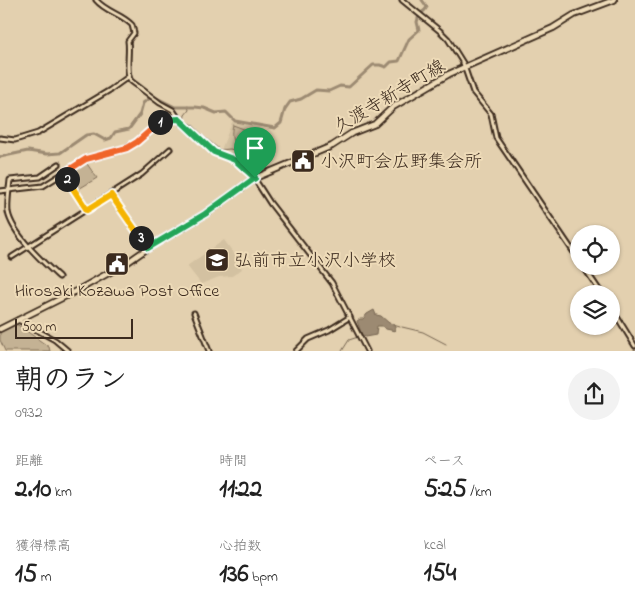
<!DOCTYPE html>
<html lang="ja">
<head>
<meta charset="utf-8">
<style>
	body { margin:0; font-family:"Indie Flower","Klee One",sans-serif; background:#f2f2f2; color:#222; height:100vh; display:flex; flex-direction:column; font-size:19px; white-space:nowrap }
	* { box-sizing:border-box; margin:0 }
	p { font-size:16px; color:#767676 }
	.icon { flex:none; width:28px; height:28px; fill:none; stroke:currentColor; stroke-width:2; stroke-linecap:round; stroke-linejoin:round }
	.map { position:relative; height:351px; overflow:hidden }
	.side { display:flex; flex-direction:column; background:#fff; flex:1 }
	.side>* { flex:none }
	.tools { position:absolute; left:570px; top:225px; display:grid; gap:10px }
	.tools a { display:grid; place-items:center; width:50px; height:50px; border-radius:50%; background:#fff; box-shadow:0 1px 4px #0004; font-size:25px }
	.scale { position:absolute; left:15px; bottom:12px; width:118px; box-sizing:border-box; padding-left:5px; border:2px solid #3b2a1e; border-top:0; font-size:14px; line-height:18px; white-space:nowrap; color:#3b2a1e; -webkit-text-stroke:4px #eedbb8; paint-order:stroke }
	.pin { position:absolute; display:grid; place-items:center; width:42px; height:42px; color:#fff; margin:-51px -21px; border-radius:50% 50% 50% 0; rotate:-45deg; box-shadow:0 0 5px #0007 }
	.pin .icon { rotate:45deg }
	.km { position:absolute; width:25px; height:25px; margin:-12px; border-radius:50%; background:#222; color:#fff; font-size:14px; line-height:25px; text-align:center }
	.round { display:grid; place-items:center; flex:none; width:52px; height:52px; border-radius:26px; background:#f2f2f2 }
	.overview { display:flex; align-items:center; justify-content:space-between; height:85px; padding:0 15px }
	h1 { font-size:28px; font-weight:700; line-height:38px }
	.stats { display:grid; grid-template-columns:repeat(3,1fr); gap:8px; height:85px; padding:5px 15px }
	.stats div { display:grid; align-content:center }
	.stats b { font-size:25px; font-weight:700 }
	.stats small { font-size:14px; font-weight:400 }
	.stats p { font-size:14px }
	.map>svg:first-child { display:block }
</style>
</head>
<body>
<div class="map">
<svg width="635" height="351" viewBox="0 0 635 351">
	<rect width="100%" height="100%" fill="#e3d0af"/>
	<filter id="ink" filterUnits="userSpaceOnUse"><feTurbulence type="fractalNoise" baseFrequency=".02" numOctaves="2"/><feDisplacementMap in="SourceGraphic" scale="10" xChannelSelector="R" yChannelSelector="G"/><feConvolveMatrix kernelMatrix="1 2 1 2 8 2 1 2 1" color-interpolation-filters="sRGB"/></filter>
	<g filter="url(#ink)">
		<!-- built -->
		<g fill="#d3c1a1">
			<path d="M232,122L243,123L261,128L263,134L256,135L257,143L254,142L242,155L234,150H221Z"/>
			<path d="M224,240L235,255L242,269L232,276L219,277L201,284L187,266Z"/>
		</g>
		<!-- green -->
		<g fill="#c4b294" stroke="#806e59">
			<path d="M233,125L252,132L244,150C232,146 230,137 233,125Z"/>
			<path d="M85,161L97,178L77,190L67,172Z"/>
			<path d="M15,323L49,347L50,351H5L0,340V330Z"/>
		</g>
		<!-- water -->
		<path fill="#9c8a72" stroke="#756450" d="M374,310L376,315L381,316L389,323L395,324V331L386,329L382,326H377L376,335L365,337L362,335L357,321L360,319H363L367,314Z"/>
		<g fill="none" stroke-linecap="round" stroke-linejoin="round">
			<!-- stream -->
			<g stroke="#756450" stroke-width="1">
				<path d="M188,106L189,110L185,115L184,121L192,124L203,136L220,150L230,149L237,151L253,166L260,170L270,168"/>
				<path d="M393,325L400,327"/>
				<path d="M402,327L423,332L446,344"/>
				<path d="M342,351L349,340L358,337"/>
			</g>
			<!-- river -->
			<path stroke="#9c8a72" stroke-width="3" d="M0,157L28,151L47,154L60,153L86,135L94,134L105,140L111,138L115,132L129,129L140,114L143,103L153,96L175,107H195L204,108L216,113L226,112L235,121L275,128L281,123L285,109L290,102L301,99L316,90L329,91L340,86L349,87L373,65H380L386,67L391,62L399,61L409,39L419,30L417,22L419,15L425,10L427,7L422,0"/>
			<defs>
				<g id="minor">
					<path d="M96,0C106,12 122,14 132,25L134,33L128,41C130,52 125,73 131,81L160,103L173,110L181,122L214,152L235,160L252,175L270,203L332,283L367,351"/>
					<path d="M402,0L440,31L448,39L463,63L473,92L491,114L496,138L579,260"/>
					<path d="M0,138L15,140L38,133L110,90L128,77"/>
					<path d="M59,164L40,177L10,180C9,191 7,202 8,212C12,234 44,263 59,277"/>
					<path d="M64,173L87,210"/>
					<path d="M0,191L43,186L86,159L127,148L137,142L162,121L179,119"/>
					<path d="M111,195L148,248"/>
					<path d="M12,257L142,174L170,149"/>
					<path d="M583,266L602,294"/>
					<path d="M611,307L635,346"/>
					<path d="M194,313L209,351"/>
					<path d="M18,320L55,340L68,351"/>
					<path d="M296,351L308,339L329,330L350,317"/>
				</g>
				<path id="major" d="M0,329L80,289L128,262L148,248L205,214L255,178L332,146L352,133L375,124L393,107L449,74L553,28L574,15L614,0"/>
			</defs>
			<!-- minor casing -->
			<use href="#minor" stroke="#3b2a1e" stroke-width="7"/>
			<!-- major casing -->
			<use href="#major" stroke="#3b2a1e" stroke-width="8"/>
			<!-- minor -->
			<use href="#minor" stroke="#eedbb8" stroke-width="3"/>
			<!-- major -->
			<use href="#major" stroke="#eedbb8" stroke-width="4.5"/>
		</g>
	</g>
	<g fill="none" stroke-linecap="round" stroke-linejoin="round" filter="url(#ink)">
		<defs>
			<path id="split-1" d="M160,122L166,120L179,119L214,152L235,160L255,178"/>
			<path id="split-2" d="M67,179L64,173L86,159L127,148L137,142L160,122"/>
			<path id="split-3" d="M67,179L87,210L111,195L141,238"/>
			<path id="split-4" d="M141,238L148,248L205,214L255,178"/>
		</defs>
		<!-- split-1 casing -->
		<use href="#split-1" stroke="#fff" stroke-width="10"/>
		<!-- split-2 casing -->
		<use href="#split-2" stroke="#fff" stroke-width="10"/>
		<!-- split-3 casing -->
		<use href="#split-3" stroke="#fff" stroke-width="10"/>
		<!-- split-4 casing -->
		<use href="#split-4" stroke="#fff" stroke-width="10"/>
		<!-- split-1 -->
		<use href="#split-1" stroke="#22a559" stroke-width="6"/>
		<!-- split-2 -->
		<use href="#split-2" stroke="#f0652b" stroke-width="6"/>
		<!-- split-3 -->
		<use href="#split-3" stroke="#f5b400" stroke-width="6"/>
		<!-- split-4 -->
		<use href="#split-4" stroke="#22a559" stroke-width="6"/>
	</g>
	<!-- icons -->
	<defs>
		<symbol id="civic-square" viewBox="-11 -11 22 22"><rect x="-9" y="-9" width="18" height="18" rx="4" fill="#3b2a1e" stroke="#eedbb8"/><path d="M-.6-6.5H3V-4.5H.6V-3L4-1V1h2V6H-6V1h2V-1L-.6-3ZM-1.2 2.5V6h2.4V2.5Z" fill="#fff"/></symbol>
		<symbol id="school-square" viewBox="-11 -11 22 22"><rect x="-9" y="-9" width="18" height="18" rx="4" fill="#3b2a1e" stroke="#eedbb8"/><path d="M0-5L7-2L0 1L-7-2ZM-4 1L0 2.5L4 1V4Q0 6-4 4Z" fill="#fff"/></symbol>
	</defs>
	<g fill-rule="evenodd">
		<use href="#civic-square" x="289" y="147" width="28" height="28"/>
		<use href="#school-square" x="203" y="246" width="28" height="28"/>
		<use href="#civic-square" x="103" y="250" width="28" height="28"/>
	</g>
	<g text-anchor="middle" stroke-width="4" stroke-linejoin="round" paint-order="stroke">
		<!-- street labels -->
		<g font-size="18" fill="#3b2a1e" stroke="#eedbb8">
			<text transform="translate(389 96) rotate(-31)" y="6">久渡寺新寺町線</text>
		</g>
		<!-- poi labels -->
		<g font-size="18" fill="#3b2a1e" stroke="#eedbb8" text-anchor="start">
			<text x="320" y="167">小沢町会広野集会所</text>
			<text x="234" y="266">弘前市立小沢小学校</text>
			<text x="117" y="296" text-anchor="middle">Hirosaki Kozawa Post Office</text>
		</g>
	</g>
</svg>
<div class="tools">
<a><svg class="icon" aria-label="locate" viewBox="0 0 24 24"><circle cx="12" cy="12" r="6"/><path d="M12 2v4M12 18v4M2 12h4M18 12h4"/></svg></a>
<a><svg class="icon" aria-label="layers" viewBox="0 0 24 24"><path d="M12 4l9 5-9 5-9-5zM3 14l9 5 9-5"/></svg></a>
</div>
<div class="scale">500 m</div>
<div class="pin" style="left:255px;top:178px;background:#1e9e55"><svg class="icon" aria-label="arrive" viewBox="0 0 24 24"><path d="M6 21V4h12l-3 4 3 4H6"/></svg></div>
<b class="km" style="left:160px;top:122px">1</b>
<b class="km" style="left:67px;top:179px">2</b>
<b class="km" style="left:141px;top:238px">3</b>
</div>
<section class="side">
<div class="overview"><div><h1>朝のラン</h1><p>09:32</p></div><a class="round"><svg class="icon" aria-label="share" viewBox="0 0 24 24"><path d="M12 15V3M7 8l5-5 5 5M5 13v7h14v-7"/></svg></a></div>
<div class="stats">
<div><p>距離</p><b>2.10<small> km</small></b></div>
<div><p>時間</p><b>11:22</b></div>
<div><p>ペース</p><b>5:25<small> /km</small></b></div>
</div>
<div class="stats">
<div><p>獲得標高</p><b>15<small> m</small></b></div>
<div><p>心拍数</p><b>136<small> bpm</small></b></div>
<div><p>kcal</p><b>154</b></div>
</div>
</section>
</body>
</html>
